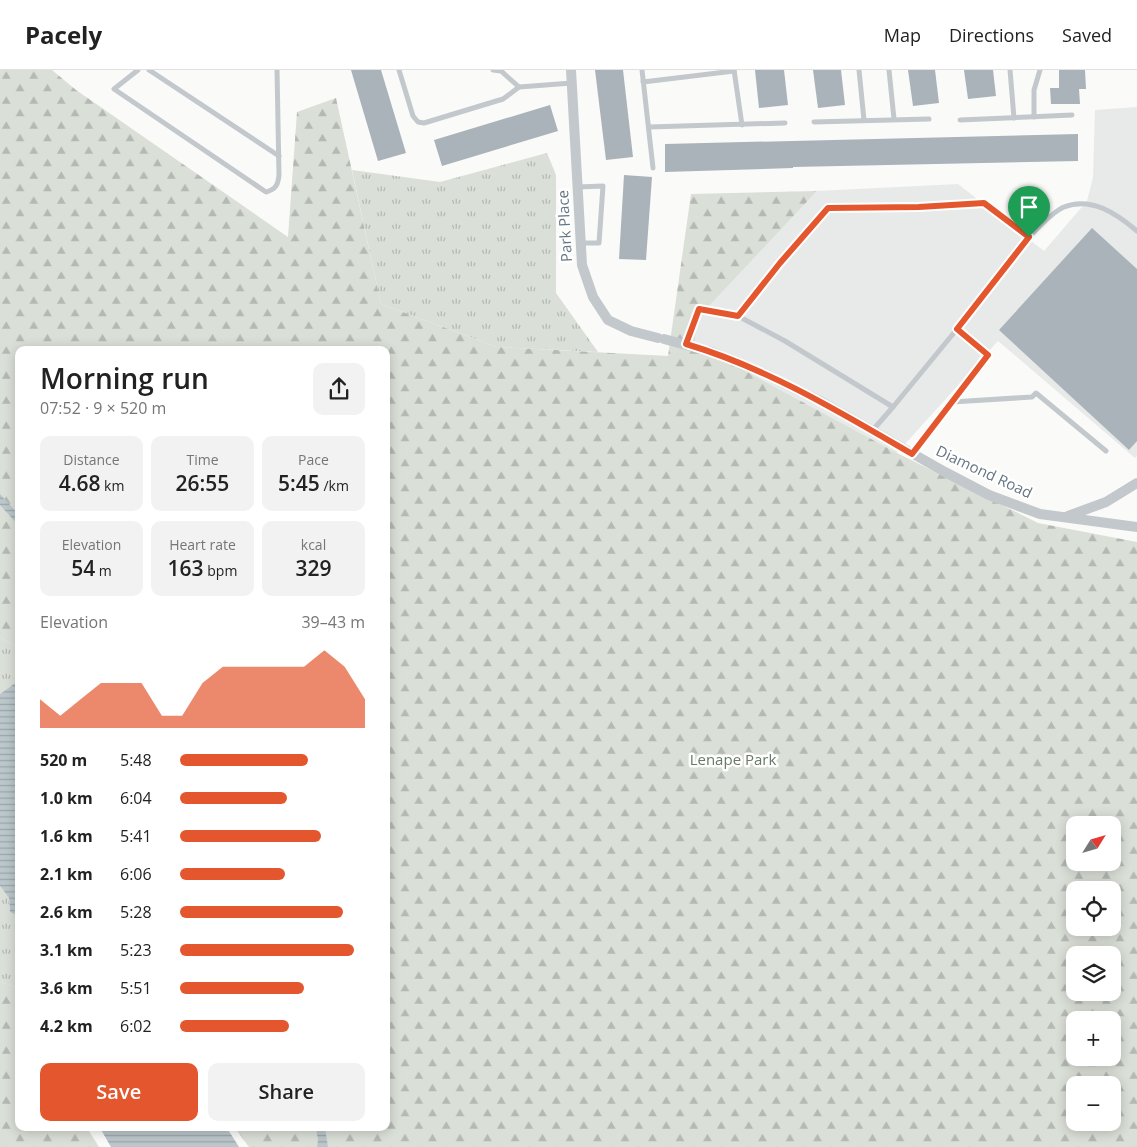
<!DOCTYPE html>
<html lang="en">
<head>
<meta charset="utf-8">
<style>
	body { margin:0; font-family:"Open Sans",sans-serif; background:#f2f2f2; color:#222; height:100vh; display:flex; flex-direction:column; font-size:19px; white-space:nowrap }
	* { box-sizing:border-box; margin:0 }
	p { font-size:16px; color:#767676 }
	.icon { flex:none; width:28px; height:28px; fill:none; stroke:currentColor; stroke-width:2; stroke-linecap:round; stroke-linejoin:round }
	.map { position:relative; flex:1; overflow:hidden }
	.panel { position:absolute; left:15px; top:276px; width:375px; height:785px; display:flex; flex-direction:column; background:#fff; border-radius:10px; box-shadow:0 2px 12px #0003 }
	.panel>* { flex:none }
	.needle { width:32px; rotate:53deg }
	.buttons { position:absolute; left:1066px; top:746px; display:grid; gap:10px }
	.buttons a { display:grid; place-items:center; width:55px; height:55px; border-radius:10px; background:#fff; box-shadow:0 2px 12px #0003; font-size:25px }
	.pin { position:absolute; display:grid; place-items:center; width:42px; height:42px; color:#fff; margin:-51px -21px; border-radius:50% 50% 50% 0; rotate:-45deg; box-shadow:0 0 5px #0007 }
	.pin .icon { rotate:45deg }
	.round { display:grid; place-items:center; flex:none; width:52px; height:52px; border-radius:10px; background:#f2f2f2 }
	.overview { display:flex; align-items:center; justify-content:space-between; height:85px; padding:0 25px }
	h1 { font-size:28px; font-weight:600; line-height:38px }
	.figures { display:grid; grid-template-columns:repeat(3,1fr); gap:8px; height:85px; padding:5px 25px }
	.figures div { display:grid; align-content:center; border-radius:10px; background:#f2f2f2; text-align:center }
	.figures b { font-size:21px; font-weight:600 }
	.figures small { font-size:14px; font-weight:400 }
	.figures p { font-size:14px }
	.chart { height:140px; padding:10px 25px }
	.chart p { display:flex; justify-content:space-between }
	.chart svg { width:100%; height:90px; margin-top:5px; fill:#e4572e; opacity:.7 }
	.primary-button { display:flex; gap:10px; margin-top:auto; padding:10px 25px }
	.primary-button a { flex:1; height:58px; border-radius:10px; background:#e4572e; color:#fff; font-size:20px; font-weight:600; line-height:58px; text-align:center }
	.primary-button a+a { background:#f2f2f2; color:#222 }
	ul { padding:0 25px; list-style:none; font-size:16px }
	li { display:grid; grid-template-columns:80px 60px 1fr; align-items:center; height:38px }
	li i { height:12px; border-radius:6px; background:#e4572e }
	header { display:flex; align-items:center; gap:30px; box-sizing:border-box; height:70px; padding:0 25px; background:#fff; border-bottom:1px solid #e0e0e0 }
	header strong { font-size:24px }
	nav { display:flex; gap:28px; margin-inline-start:auto; font-size:18px }
	.map>svg:first-child { display:block }
</style>
</head>
<body>
<header>
<strong>Pacely</strong>
<nav><a>Map</a><a>Directions</a><a>Saved</a></nav>
</header>
<div class="map">
<svg width="1137" height="1077" viewBox="0 0 1137 1077">
	<defs>
		<pattern id="grass-tufts" width="24" height="20" patternUnits="userSpaceOnUse" patternTransform="scale(1.25)"><rect width="24" height="20" fill="#dadfd7"/><path d="M3 7l-1-3M5 7V3M7 7l1-3M15 17l-1-3M17 17v-4M19 17l1-3" fill="none" stroke="#b4b9b4"/></pattern>
		<pattern id="forest-firs" width="22" height="20" patternUnits="userSpaceOnUse" patternTransform="scale(1.25)"><rect width="22" height="20" fill="#dadfd7"/><path d="M5 1l3.5 6h-7zM16 11l3.5 6h-7z" fill="#b4b9b4"/></pattern>
		<pattern id="water-rules" width="6" height="5" patternUnits="userSpaceOnUse" patternTransform="scale(1.25)"><rect width="6" height="5" fill="#bbc7cb"/><path d="M0 2.5h6" fill="none" stroke="#9ca6aa"/></pattern>
	</defs>
	<rect width="100%" height="100%" fill="#fafaf8"/>
	<!-- built -->
	<path fill="#e8e9e9" d="M1137,37V386L1135,388L998,271L897,383L727,291L694,280L697,249L817,121L958,114L1044,181L1087,131L1093,107L1095,40Z"/>
	<!-- grass -->
	<g fill="url(#grass-tufts)">
		<path d="M547,83L556,105V223L598,282L497,277L381,234L352,100L440,112Z"/>
		<path d="M0,567L19,579V613L0,624Z"/>
		<path d="M0,816L9,828L10,842L19,847V918L0,912Z"/>
	</g>
	<!-- forest -->
	<g fill="url(#forest-firs)" fill-rule="evenodd">
		<path d="M0,0H52L76,20L288,167L297,42L336,28L381,234L497,277L668,286L691,124L817,121L697,249L694,280L727,291L897,383L1038,453L1137,472V1077H249L235,1058H386V280H19V579L0,567ZM1075,755H1112V792H1075ZM1075,820H1112V858H1075ZM1075,885H1112V922H1075ZM1075,950H1112V988H1075ZM1075,1015H1112V1052H1075Z"/>
		<path d="M0,912L19,918V1058H87L99,1077H0Z"/>
	</g>
	<!-- water -->
	<g fill="url(#water-rules)">
		<path d="M0,424L19,445V456L0,435Z"/>
		<path d="M19,613V847L10,842L9,828L0,816V624L14,614Z"/>
		<path d="M100,1058H227L239,1077H111Z"/>
		<path d="M316,1058H325L328,1077H317L318,1070Z"/>
	</g>
	<!-- building -->
	<g fill="#aab3b9">
		<path d="M351,0H381L406,83L378,91Z"/>
		<path d="M595,0H623L633,87L606,90Z"/>
		<path d="M755,0H784L788,35L759,38Z"/>
		<path d="M813,0H841L845,35L818,38Z"/>
		<path d="M908,0H935L939,33L913,36Z"/>
		<path d="M964,0H993L996,26L968,29Z"/>
		<path d="M1059,0H1085L1086,19H1079L1080,34H1051L1050,18H1059Z"/>
		<path d="M550,35L558,61L442,96L434,70Z"/>
		<path d="M1078,64V91L793,97V98L665,102V74Z"/>
		<path d="M624,105L652,107L646,190L619,189Z"/>
		<path d="M1092,158L1137,199V371L1129,380L999,260Z"/>
	</g>
	<g fill="none" stroke-linecap="round" stroke-linejoin="round">
		<!-- service -->
		<g stroke="#c3c8cc" stroke-width="5">
			<path d="M138,0L114,19L266,122C276,119 278,115 279,105L277,0"/>
			<path d="M149,0L279,86"/>
			<path d="M399,0L413,46L418,52L424,53L503,29L519,17L572,13"/>
			<path d="M493,0L501,1L519,17"/>
			<path d="M642,0L653,98"/>
			<path d="M734,0L742,55"/>
			<path d="M859,0L864,50"/>
			<path d="M889,0L894,49"/>
			<path d="M1010,0L1014,48"/>
			<path d="M643,12L734,1"/>
			<path d="M1034,47V20L1040,0"/>
			<path d="M960,50L1072,45"/>
			<path d="M814,52L929,49"/>
			<path d="M649,57L785,53"/>
			<path d="M578,117L603,116L599,173H581"/>
			<path d="M686,274L699,239L738,246"/>
			<path d="M952,332L1032,327L1036,323L1106,381"/>
			<path d="M893,337L957,259"/>
			<path d="M872,361L893,337L785,271L738,246L780,193L828,139L919,137L984,133L1029,167C1038,158 1052,142 1064,137C1091,126 1117,144 1137,161"/>
			<path d="M912,384L988,285L957,259L1029,167"/>
		</g>
		<!-- minor -->
		<g stroke="#c3c8cc" stroke-width="10">
			<path d="M571,0L582,195L593,227L608,250L631,261L658,268"/>
			<path d="M664,269L712,282L763,303L822,332L945,402L989,425L1040,444L1137,457"/>
			<path d="M1068,446L1106,432L1137,413"/>
		</g>
	</g>
	<g fill="none" stroke-linecap="round" stroke-linejoin="round">
		<defs>
			<path id="route" d="M984,133L1029,167L957,259L988,285L912,384C840,342 767,298 686,274L699,239L738,246L780,193L828,138L919,137Z"/>
		</defs>
		<!-- route casing -->
		<use href="#route" stroke="#fff" stroke-width="10"/>
		<!-- route -->
		<use href="#route" stroke="#e4572e" stroke-width="6"/>
	</g>
	<g text-anchor="middle" stroke-width="5" stroke-linejoin="round" paint-order="stroke">
		<!-- street labels -->
		<g font-size="15" fill="#657683" stroke="#fff">
			<text transform="translate(565 156) rotate(-93)" y="5">Park Place</text>
			<text transform="translate(984 402) rotate(25)" y="5">Diamond Road</text>
		</g>
		<!-- park labels -->
		<g font-size="15" fill="#687a64" stroke="#fff">
			<text x="733" y="695">Lenape Park</text>
		</g>
	</g>
</svg>
<div class="buttons">
<a><svg class="needle" viewBox="-14 -14 28 28"><path d="M0-13l5 13h-10z" fill="#e53935"/><path d="M0 13l5-13h-10z" fill="#767676"/></svg></a>
<a><svg class="icon" aria-label="locate" viewBox="0 0 24 24"><circle cx="12" cy="12" r="6"/><path d="M12 2v4M12 18v4M2 12h4M18 12h4"/></svg></a>
<a><svg class="icon" aria-label="layers" viewBox="0 0 24 24"><path d="M12 4l9 5-9 5-9-5zM3 14l9 5 9-5"/></svg></a>
<a>+</a>
<a>−</a>
</div>
<div class="pin" style="left:1029px;top:167px;background:#1e9e55"><svg class="icon" aria-label="arrive" viewBox="0 0 24 24"><path d="M6 21V4h12l-3 4 3 4H6"/></svg></div>
<section class="panel">
<div class="overview"><div><h1>Morning run</h1><p>07:52 · 9 × 520 m</p></div><a class="round"><svg class="icon" aria-label="share" viewBox="0 0 24 24"><path d="M12 15V3M7 8l5-5 5 5M5 13v7h14v-7"/></svg></a></div>
<div class="figures">
<div><p>Distance</p><b>4.68<small> km</small></b></div>
<div><p>Time</p><b>26:55</b></div>
<div><p>Pace</p><b>5:45<small> /km</small></b></div>
</div>
<div class="figures">
<div><p>Elevation</p><b>54<small> m</small></b></div>
<div><p>Heart rate</p><b>163<small> bpm</small></b></div>
<div><p>kcal</p><b>329</b></div>
</div>
<div class="chart"><p><span>Elevation</span>39–43 m</p>
<svg viewBox="0 0 160 44" preserveAspectRatio="none"><path d="M0 44V30L10 38L20 30L30 22L40 22L50 22L60 38L70 38L80 22L90 14L100 14L110 14L120 14L130 14L140 6L150 14L160 30V44z"/></svg>
</div>
<ul>
<li><b>520 m</b>5:48<i style="width:69%"></i></li>
<li><b>1.0 km</b>6:04<i style="width:58%"></i></li>
<li><b>1.6 km</b>5:41<i style="width:76%"></i></li>
<li><b>2.1 km</b>6:06<i style="width:57%"></i></li>
<li><b>2.6 km</b>5:28<i style="width:88%"></i></li>
<li><b>3.1 km</b>5:23<i style="width:94%"></i></li>
<li><b>3.6 km</b>5:51<i style="width:67%"></i></li>
<li><b>4.2 km</b>6:02<i style="width:59%"></i></li>
</ul>
<div class="primary-button"><a>Save</a><a>Share</a></div>
</section>
</div>
</body>
</html>
